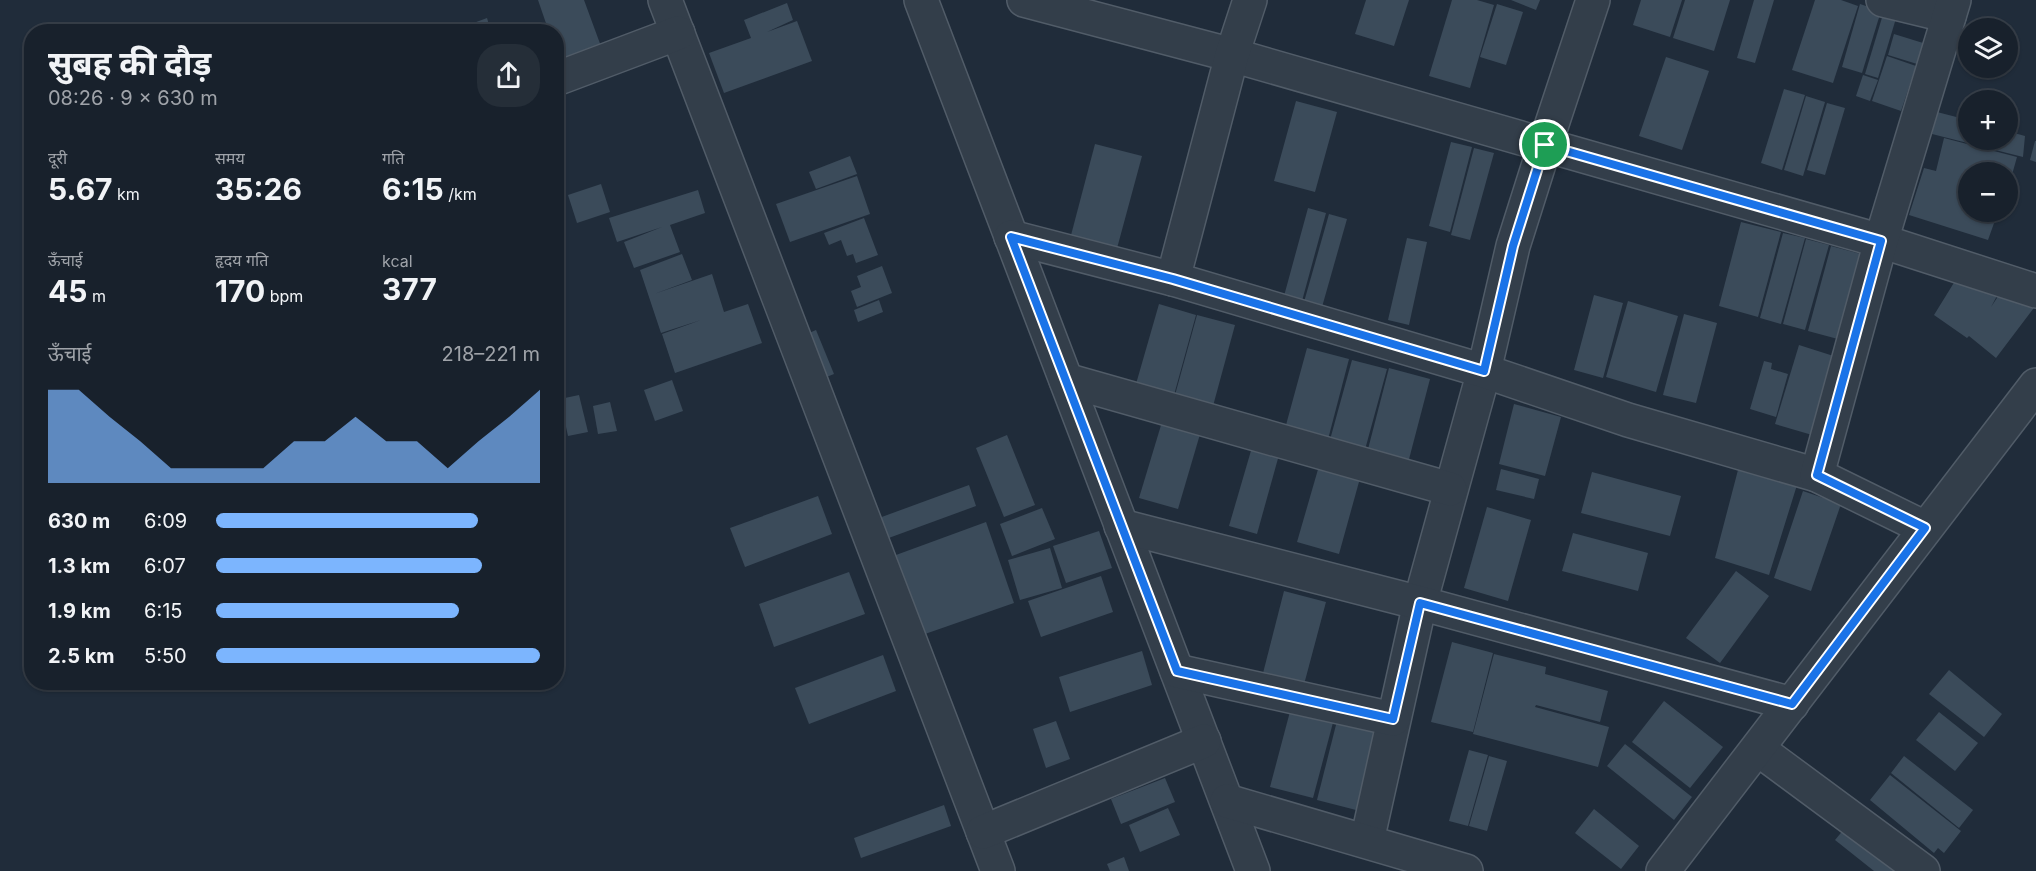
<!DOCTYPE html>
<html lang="hi">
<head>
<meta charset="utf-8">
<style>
	body { margin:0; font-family:Inter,"Noto Sans Devanagari",sans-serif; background:#252e38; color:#f1f3f6; height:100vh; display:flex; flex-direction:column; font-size:22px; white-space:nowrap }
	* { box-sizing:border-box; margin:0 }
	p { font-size:20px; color:#9fa3a9 }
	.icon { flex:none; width:33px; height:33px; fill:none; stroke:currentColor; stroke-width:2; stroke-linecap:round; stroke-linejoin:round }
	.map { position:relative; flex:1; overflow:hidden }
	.side { position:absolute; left:24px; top:24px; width:540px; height:666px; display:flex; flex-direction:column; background:#18212c; border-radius:24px; box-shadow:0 2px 4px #0004,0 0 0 2px #363e48 }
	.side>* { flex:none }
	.fabs { position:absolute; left:1958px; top:18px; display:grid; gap:12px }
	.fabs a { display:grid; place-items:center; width:60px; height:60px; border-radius:50%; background:#18212c; box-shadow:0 2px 4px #0004,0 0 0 2px #363e48; font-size:30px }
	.pin { position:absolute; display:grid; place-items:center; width:51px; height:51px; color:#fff; margin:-26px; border:3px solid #fff; border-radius:50%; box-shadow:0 2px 6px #0007 }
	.round { display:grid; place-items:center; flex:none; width:63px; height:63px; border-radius:24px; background:#252e38 }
	.headline { display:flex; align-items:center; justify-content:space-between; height:102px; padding:0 24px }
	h1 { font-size:33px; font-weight:700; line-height:45px }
	.figures { display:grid; grid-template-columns:repeat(3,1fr); gap:9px; height:102px; padding:6px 24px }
	.figures div { display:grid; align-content:center }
	.figures b { font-size:30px; font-weight:700 }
	.figures small { font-size:16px; font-weight:400 }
	.figures p { font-size:16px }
	.chart { height:168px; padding:12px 24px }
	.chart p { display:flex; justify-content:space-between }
	.chart svg { width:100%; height:108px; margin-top:6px; fill:#7cb5fe; opacity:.7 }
	ul { padding:0 24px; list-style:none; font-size:20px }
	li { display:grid; grid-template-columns:96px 72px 1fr; align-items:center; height:45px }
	li i { height:15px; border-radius:8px; background:#7cb5fe }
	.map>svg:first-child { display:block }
</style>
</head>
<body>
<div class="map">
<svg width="2036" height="871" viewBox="0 0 2036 871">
	<rect width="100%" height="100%" fill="#202c3a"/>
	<!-- building -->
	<g fill="#3b4b5a">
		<path d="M538,0H584L602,49L560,64L556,52V32H549Z"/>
		<path d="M1366,0H1409L1394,46L1355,34Z"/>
		<path d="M1452,0H1477L1494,5L1470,88L1429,76Z"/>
		<path d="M1511,0H1540L1536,10Z"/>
		<path d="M1641,0H1682L1670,37L1633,25Z"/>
		<path d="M1685,0H1730L1714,51L1673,38Z"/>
		<path d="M1754,0H1774L1755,63L1737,58Z"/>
		<path d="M1815,0H1841L1858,6L1833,83L1792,70Z"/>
		<path d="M787,3L793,20L767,32L797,21L812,61L724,93L709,53L751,38L744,20Z"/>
		<path d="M1497,4L1523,12L1506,65L1480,57Z"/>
		<path d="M1860,4L1881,11L1862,73L1842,67Z"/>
		<path d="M1884,11L1897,15L1878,78L1865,74Z"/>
		<path d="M487,18L491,32H461L460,28Z"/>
		<path d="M1894,34L1936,47L1930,68L1888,55Z"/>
		<path d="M1887,56L1916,66L1901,111L1872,101Z"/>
		<path d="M1666,57L1709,71L1682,150L1639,136Z"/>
		<path d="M1863,75L1878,80L1870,101L1856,96Z"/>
		<path d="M1784,89L1805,95L1782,170L1761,163Z"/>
		<path d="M1806,96L1825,102L1803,176L1784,170Z"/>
		<path d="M1296,101L1337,112L1315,192L1274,181Z"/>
		<path d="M1827,103L1845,108L1825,175L1807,170Z"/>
		<path d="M1937,112L1968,120V140H2007V131L2025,136L2023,157L1932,134Z"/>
		<path d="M1944,138L2017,157L2008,189L2007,172H1968V212H1998L1988,240L1909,215L1924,168L1936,171Z"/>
		<path d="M2035,141H2036V162L2030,160Z"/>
		<path d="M1451,142L1472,147L1450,232L1429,226Z"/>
		<path d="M1095,144L1142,156L1116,252L1070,239Z"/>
		<path d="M1474,148L1494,153L1470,240L1451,235Z"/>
		<path d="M850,156L857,174L816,189L809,172Z"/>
		<path d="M857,176L870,214L790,242L776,204Z"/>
		<path d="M601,184L610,212L577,223L568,195Z"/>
		<path d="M698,190L705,213L670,225L680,252L634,268L624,242L662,227L617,242L609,218Z"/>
		<path d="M1308,208L1326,213L1302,301L1284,296Z"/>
		<path d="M1329,214L1347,219L1322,307L1304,302Z"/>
		<path d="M864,218L878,255L856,263L853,254L847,256L841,240L829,245L824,233Z"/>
		<path d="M1741,222L1781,232L1758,317L1719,306Z"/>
		<path d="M1783,233L1805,238L1781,324L1760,318Z"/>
		<path d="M1407,238L1427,242L1409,325L1388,320Z"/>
		<path d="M1806,239L1829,245L1805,330L1783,324Z"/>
		<path d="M1831,246L1872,257L1849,342L1808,331Z"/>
		<path d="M682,254L692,280L654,294L712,274L724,312L748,304L762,343L675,373L662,334L701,320L661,333L640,270Z"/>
		<path d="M882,266L892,293L857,307L851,291L861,287L857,276Z"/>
		<path d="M1955,281L1999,292L1991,307L1999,295L2036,305L1996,358L1969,336L1967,338L1934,315Z"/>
		<path d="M1594,295L1623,303L1603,378L1574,370Z"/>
		<path d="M879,300L883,312L858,322L854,310Z"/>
		<path d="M1628,301L1678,316L1656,392L1606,377Z"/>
		<path d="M1159,304L1196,315L1174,395L1136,384Z"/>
		<path d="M1684,314L1717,323L1696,403L1663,395Z"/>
		<path d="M1197,315L1235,325L1213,406L1175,395Z"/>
		<path d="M816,330L834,374L819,380L802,336Z"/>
		<path d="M1799,345L1843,359L1819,437L1775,424Z"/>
		<path d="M1307,348L1349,359L1326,447L1283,436Z"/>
		<path d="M1352,360L1387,369L1363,457L1328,447Z"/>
		<path d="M1764,361L1772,363L1771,369L1788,374L1776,417L1750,409Z"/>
		<path d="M1389,368L1430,379L1408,463L1367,453Z"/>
		<path d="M672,380L683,411L655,421L644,390Z"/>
		<path d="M579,395L588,432L568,436L560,399Z"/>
		<path d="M610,402L617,431L598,434L593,406Z"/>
		<path d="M1514,404L1561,417L1545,476L1499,464Z"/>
		<path d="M1165,412L1203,424L1178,509L1139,498Z"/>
		<path d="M1007,435L1035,505L1004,517L976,448Z"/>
		<path d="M1255,437L1282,444L1257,534L1229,526Z"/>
		<path d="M1321,459L1362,471L1339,554L1297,542Z"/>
		<path d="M1501,469L1539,479L1534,499L1496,490Z"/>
		<path d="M1738,470L1756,475V472L1797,485L1769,575L1715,558Z"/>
		<path d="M1592,472L1681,496L1670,536L1581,513Z"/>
		<path d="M969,485L976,506L886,539L879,518Z"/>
		<path d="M1803,491L1841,504L1811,591L1774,578Z"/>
		<path d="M818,496L832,534L745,567L730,528Z"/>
		<path d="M1487,507L1531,520L1508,601L1464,588Z"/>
		<path d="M1042,508L1055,539L1012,556L1000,524Z"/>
		<path d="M986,522L1014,603L925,634L896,555Z"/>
		<path d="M1099,531L1112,568L1066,583L1053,546Z"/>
		<path d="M1573,533L1648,553L1638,591L1562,571Z"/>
		<path d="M1050,548L1062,588L1020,600L1008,560Z"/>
		<path d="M1736,571L1769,596L1720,663L1686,638Z"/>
		<path d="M849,572L865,614L774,647L759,604Z"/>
		<path d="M1101,576L1113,612L1041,637L1028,601Z"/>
		<path d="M1284,591L1326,602L1302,692L1261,681Z"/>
		<path d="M1452,642L1493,653L1473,732L1431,722Z"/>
		<path d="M1142,651L1152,685L1070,712L1059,677Z"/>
		<path d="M1494,654L1546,667L1545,674L1608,691L1600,722L1536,705L1535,707L1609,727L1598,767L1473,734Z"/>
		<path d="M883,655L896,691L809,724L795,688Z"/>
		<path d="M1949,670L2002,714L1984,737L1929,694Z"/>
		<path d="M1664,701L1723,747L1690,788L1632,742Z"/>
		<path d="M1292,704L1335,715L1313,798L1270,787Z"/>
		<path d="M1939,712L1978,743L1955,771L1916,740Z"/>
		<path d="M1338,717L1381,728L1360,811L1317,800Z"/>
		<path d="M1056,721L1070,759L1046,768L1033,729Z"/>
		<path d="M1625,744L1692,797L1674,820L1607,766Z"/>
		<path d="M1469,750L1488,755L1468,826L1449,821Z"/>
		<path d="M1489,756L1507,761L1487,831L1469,826Z"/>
		<path d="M1904,756L1973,810L1959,828L1891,773Z"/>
		<path d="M1890,775L1961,831L1944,853L1938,848L1934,853L1870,800Z"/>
		<path d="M1165,778L1175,802L1121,824L1111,799Z"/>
		<path d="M944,805L951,826L861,858L854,838Z"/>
		<path d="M1168,808L1180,835L1140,852L1129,825Z"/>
		<path d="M1594,809L1639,846L1621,869L1575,833Z"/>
		<path d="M1850,822L1913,871H1874L1835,840Z"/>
		<path d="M1124,857L1129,871H1110L1107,864Z"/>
	</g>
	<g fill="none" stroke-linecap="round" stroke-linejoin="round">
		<defs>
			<g id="minor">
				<path d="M665,0L998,871"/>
				<path d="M921,0L1253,871"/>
				<path d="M1024,0L1232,55L1545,145L1513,246L1484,371L1420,603L1367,841"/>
				<path d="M1593,0L1545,145L1881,241L2036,291"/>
				<path d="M1883,0L1949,16"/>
				<path d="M556,79L678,33"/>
				<path d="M1011,237L1173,279L1484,371L1628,420L1817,475L1925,528"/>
				<path d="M1173,279L1232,55L1250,0"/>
				<path d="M1066,380L1450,489"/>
				<path d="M1817,475L1881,241L1954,0"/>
				<path d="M1121,526L1420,603L1792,704"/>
				<path d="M1177,671L1393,719"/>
				<path d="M1758,749L1923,871"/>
				<path d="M1227,801L1466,871"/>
				<path d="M983,832L1204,741"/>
				<path d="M1663,871L2036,385"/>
			</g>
		</defs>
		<!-- minor casing -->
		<use href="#minor" stroke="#515c68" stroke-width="36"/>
		<!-- minor -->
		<use href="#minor" stroke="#333e4a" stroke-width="33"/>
	</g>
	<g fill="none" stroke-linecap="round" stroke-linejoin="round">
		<defs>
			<path id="route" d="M1545,145L1881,241L1817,475L1925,528L1792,704L1420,603L1393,719L1177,671L1011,237L1173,279L1484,371L1513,246Z"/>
		</defs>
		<!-- route casing -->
		<use href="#route" stroke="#fff" stroke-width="12"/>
		<!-- route -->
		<use href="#route" stroke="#1a73e8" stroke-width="8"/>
	</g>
</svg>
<div class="fabs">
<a><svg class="icon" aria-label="layers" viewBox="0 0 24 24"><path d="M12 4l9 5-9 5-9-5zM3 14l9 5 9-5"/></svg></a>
<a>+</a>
<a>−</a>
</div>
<div class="pin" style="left:1545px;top:145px;background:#1e9e55"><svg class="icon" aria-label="arrive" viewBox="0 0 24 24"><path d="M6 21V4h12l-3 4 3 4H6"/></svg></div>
<section class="side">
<div class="headline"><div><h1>सुबह की दौड़</h1><p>08:26 · 9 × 630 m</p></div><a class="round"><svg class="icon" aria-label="share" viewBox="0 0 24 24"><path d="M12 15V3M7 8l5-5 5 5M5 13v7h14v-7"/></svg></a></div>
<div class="figures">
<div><p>दूरी</p><b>5.67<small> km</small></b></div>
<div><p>समय</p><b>35:26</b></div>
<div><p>गति</p><b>6:15<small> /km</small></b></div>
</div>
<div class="figures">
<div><p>ऊँचाई</p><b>45<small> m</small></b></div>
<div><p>हृदय गति</p><b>170<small> bpm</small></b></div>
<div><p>kcal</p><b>377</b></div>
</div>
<div class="chart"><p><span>ऊँचाई</span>218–221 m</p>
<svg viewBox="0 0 160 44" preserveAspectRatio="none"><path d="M0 44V6L10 6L20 17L30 27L40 38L50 38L60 38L70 38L80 27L90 27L100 17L110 27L120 27L130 38L140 27L150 17L160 6V44z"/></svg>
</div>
<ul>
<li><b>630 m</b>6:09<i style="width:81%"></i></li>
<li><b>1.3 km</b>6:07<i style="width:82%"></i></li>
<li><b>1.9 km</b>6:15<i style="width:75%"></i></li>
<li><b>2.5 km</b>5:50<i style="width:100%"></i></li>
</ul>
</section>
</div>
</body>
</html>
